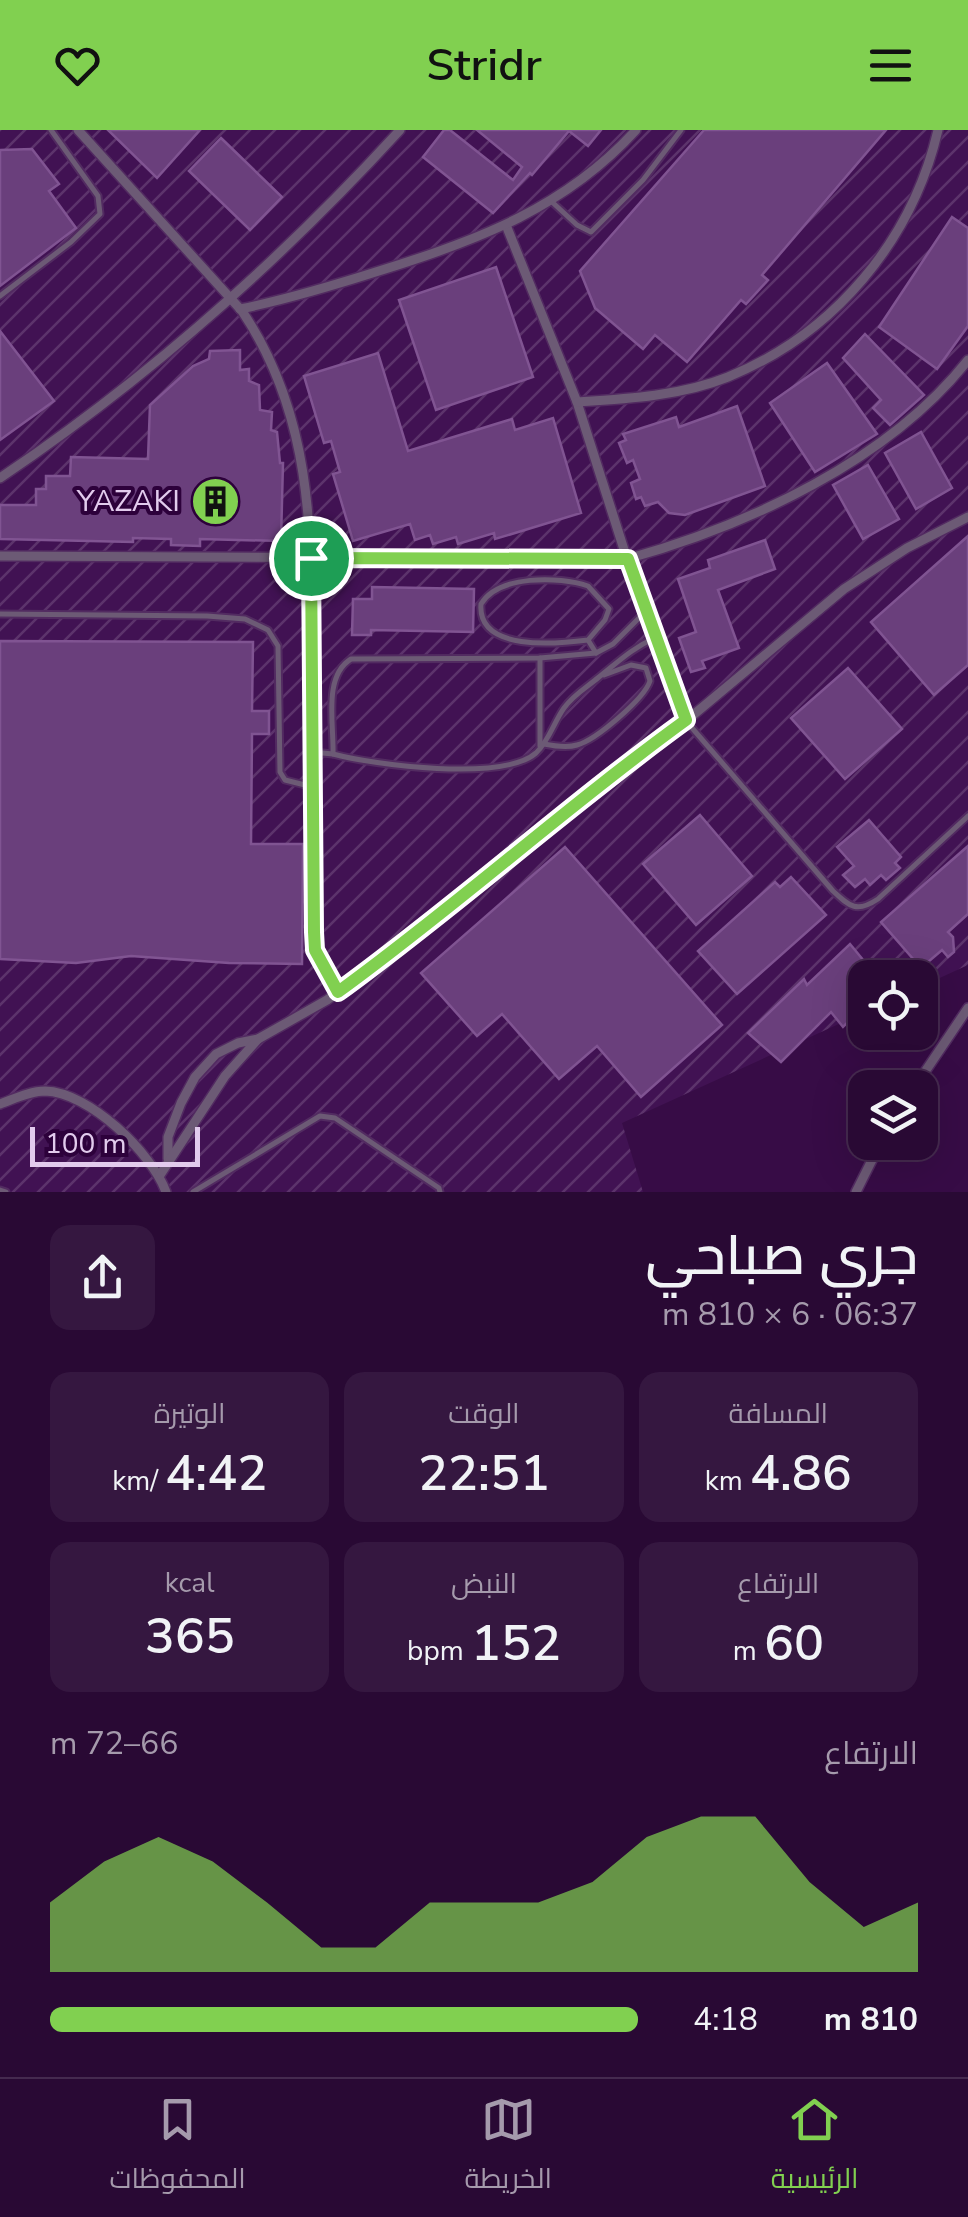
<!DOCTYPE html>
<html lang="ar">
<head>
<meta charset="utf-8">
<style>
	body { margin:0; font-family:"Nunito Sans",Cairo,sans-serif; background:#351740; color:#f1f3f6; direction:rtl; height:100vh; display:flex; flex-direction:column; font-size:38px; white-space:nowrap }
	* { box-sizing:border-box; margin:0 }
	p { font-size:32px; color:#a59aac }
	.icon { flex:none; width:55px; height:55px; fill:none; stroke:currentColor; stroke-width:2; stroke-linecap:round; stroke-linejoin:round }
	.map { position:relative; height:1062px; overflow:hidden; direction:ltr }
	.side { display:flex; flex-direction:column; background:#290934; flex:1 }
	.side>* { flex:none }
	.fabs { position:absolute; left:848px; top:830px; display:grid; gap:20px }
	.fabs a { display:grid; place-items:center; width:90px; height:90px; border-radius:20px; background:#290934; box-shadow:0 10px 40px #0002,0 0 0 2px #452a4f; font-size:50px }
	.scale { position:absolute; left:30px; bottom:25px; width:170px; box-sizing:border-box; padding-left:10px; border:5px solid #e2cbed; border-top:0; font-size:28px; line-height:35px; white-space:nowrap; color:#e2cbed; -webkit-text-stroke:8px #2d013b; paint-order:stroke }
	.pin { position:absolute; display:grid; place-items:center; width:85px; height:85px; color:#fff; margin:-42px; border:5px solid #fff; border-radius:50%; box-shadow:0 2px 10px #0007 }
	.round { display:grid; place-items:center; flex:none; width:105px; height:105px; border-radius:20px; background:#351740 }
	.summary { display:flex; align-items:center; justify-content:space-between; height:170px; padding:0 50px }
	h1 { font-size:55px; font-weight:600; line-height:75px }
	.metrics { display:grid; grid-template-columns:repeat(3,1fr); gap:15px; height:170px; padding:10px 50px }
	.metrics div { display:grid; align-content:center; border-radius:20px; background:#351740; text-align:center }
	.metrics b { font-size:50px; font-weight:600 }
	.metrics small { font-size:28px; font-weight:400 }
	.metrics p { font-size:28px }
	.chart { height:280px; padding:20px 50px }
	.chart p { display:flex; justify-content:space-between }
	.chart svg { width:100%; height:180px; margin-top:10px; fill:#81d050; opacity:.7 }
	ul { padding:0 50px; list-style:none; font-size:32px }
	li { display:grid; grid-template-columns:160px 120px 1fr; align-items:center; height:75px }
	li i { height:25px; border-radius:12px; background:#81d050 }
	header { display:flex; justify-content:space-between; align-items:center; height:130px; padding:0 50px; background:#81d050; color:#111; font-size:45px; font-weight:600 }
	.dock { display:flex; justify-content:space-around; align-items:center; height:140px; border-top:2px solid #452a4f; background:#290934; font-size:28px; color:#a59aac }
	.dock a { display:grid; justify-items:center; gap:5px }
	.dock .on { color:#81d050 }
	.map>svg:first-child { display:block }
</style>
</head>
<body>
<header><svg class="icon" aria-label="menu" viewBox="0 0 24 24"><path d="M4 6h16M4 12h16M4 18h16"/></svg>Stridr<svg class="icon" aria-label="heart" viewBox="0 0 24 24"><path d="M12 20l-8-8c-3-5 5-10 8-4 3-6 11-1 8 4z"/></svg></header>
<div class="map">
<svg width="968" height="1062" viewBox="0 0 968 1062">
	<defs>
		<pattern id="industrial-furrows" width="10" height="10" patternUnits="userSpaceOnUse" patternTransform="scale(2.5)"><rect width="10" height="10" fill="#411253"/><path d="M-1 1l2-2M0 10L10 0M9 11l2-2" fill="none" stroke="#5c336c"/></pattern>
	</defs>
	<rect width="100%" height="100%" fill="#370c46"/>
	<!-- industrial -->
	<path fill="url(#industrial-furrows)" d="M0,0H968V835L920,857V848H865V882L622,993L643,1062H0Z"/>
	<!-- building -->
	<g fill="#6a3f7c" stroke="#805492" stroke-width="2.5">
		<path d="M108,0H200L157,48Z"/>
		<path d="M444,0H450L513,50L522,37L477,0H601L588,16L569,1L532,45L530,43L493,83L423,27Z"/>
		<path d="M704,0H886L762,145L768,150L746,174L741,170L687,232L655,205L643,219L595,178L580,141Z"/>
		<path d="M221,8L282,67L250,100L189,41Z"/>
		<path d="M32,19L59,54L49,61L76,98L0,156V20Z"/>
		<path d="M952,87L968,98V196L937,239L879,197Z"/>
		<path d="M496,137L533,247L436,280L399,170Z"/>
		<path d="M0,201L54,271L0,310Z"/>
		<path d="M865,204L924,265L890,295L873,278L881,270L843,228Z"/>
		<path d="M240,220V240L249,239V251L259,255L260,280L272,282L271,300L277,302L280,333H283L281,411L200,409V416L171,415V409L133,408V412L0,409V375H36V359H46V346H70L71,327L148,329L150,275L193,236L209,229L210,221Z"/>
		<path d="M378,223L408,321L512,289L515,300L553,288L581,383L495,409L494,403L458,414L456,407L433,414L430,405L415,410L410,394L353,411L333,344L340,342L331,311L324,313L304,246Z"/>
		<path d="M827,233L877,304L815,342L770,273Z"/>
		<path d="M737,276L765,356L685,385L669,383L658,372L645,376L641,367L636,369L631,353L640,349L633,330L627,333L619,313L626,310L623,304L676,287L679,297Z"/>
		<path d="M921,302L952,358L916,379L885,323Z"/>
		<path d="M868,335L899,389L863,409L833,355Z"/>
		<path d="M968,406V535L934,565L871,492Z"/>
		<path d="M765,410L775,439L718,460L739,518L702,531L705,538L691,542L679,508L696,502L678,449L710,438L708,430Z"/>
		<path d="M372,457L474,459L473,502L371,500V505H352L353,469H372Z"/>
		<path d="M0,511L253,512L252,581H269V604H252L251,714H303L302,834L229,833L131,826L76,833L0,829Z"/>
		<path d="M848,538L902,599L845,649L791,588Z"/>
		<path d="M700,685L752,746L696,795L643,734Z"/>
		<path d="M869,690L901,727L895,733L900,738L886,750L881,745L870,755L865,749L855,757L843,745L854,736L837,717Z"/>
		<path d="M968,716V784L948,802L953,807L954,822L948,827L942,820L921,838L881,792Z"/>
		<path d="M565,717L722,895L641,967L597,916L559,949L502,884L477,906L421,843Z"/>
		<path d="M791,747L826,785L737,864L698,821L775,752L780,757Z"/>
		<path d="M850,814L878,848H865V875L843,897L831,882L781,932L748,903L804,849L807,855Z"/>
	</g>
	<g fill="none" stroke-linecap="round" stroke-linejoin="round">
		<defs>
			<g id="lane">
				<path d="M551,71L577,95L591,102L643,50L681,0"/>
				<path d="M0,166L71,112L100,84L98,66L51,0"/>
				<path d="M0,484L207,486L245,489L268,500L278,516L280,642L285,650L313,657"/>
				<path d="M588,510C557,514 477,522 481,474C498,445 559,446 588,456L609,479L605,490L588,510L596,523"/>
				<path d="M686,591L833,761C850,777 857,783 878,769L968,686"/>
				<path d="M544,614C554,616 567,618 577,615C596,610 644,569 650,551L646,538L631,535L604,545"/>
				<path d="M540,616V528"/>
				<path d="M312,622L333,624C334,594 323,546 351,529L540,528L596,523L613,514L645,482"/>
				<path d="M333,624C374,635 502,652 536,623C549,611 554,592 564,578C574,564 586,558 599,547C618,532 632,518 655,508"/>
				<path d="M0,1060L6,1062"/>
				<path d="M193,1062L320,986L335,988L439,1058L440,1062"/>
			</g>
			<g id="street">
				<path d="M78,0L242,181C318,294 311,419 312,549C312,633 313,717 314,801L315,820L339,862"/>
				<path d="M506,95L577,272L627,429L686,591"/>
				<path d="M240,179C289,169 335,155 382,140C479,110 566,77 636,0"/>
				<path d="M577,272C626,269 681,266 728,247C834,204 912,111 938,0"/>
				<path d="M0,348C147,249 281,130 400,0"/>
				<path d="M0,426L627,429C749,395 888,331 968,230"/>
				<path d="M914,958L968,878"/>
				<path d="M0,974C14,969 30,961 45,961C89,962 152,1023 166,1062"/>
				<path d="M168,1029V1007L181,973L195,947L216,924L238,913L258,909L327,870L418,804L635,627L686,591L844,459L907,418L968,387"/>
				<path d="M160,1045L225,946L258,909"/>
				<path d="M856,1062L881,1012"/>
			</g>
		</defs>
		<!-- lane casing -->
		<use href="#lane" stroke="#522b61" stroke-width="9"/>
		<!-- street casing -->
		<use href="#street" stroke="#522b61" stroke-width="12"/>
		<!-- lane -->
		<use href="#lane" stroke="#6c5a75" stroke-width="5"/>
		<!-- street -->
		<use href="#street" stroke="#6c5a75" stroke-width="9"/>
	</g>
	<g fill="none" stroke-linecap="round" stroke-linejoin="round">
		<defs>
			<path id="route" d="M311,428L628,429L686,590C567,676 458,775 338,862L315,820L314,802Z"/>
		</defs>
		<!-- route casing -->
		<use href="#route" stroke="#fff" stroke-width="20"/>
		<!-- route -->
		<use href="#route" stroke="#81d050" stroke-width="12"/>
	</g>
	<!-- icons -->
	<defs>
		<symbol id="building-disc" viewBox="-11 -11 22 22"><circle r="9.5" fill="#81d050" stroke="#2d013b"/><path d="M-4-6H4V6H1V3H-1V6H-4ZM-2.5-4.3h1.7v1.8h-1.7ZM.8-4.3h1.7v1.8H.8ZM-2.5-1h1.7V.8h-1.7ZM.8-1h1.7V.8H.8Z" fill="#111"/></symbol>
	</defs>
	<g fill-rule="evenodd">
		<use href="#building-disc" x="188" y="344" width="55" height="55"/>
	</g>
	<g text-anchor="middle" stroke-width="8" stroke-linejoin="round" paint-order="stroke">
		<!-- poi labels -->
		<g font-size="30" fill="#e2cbed" stroke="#2d013b" text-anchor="end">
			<text x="180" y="381">YAZAKI</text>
		</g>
	</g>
</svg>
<div class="fabs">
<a><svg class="icon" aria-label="locate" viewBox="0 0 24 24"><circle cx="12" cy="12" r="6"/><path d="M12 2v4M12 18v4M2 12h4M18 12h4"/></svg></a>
<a><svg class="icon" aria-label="layers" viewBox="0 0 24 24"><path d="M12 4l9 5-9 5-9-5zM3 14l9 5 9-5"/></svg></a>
</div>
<div class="scale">100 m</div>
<div class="pin" style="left:311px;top:428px;background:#1e9e55"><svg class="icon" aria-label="arrive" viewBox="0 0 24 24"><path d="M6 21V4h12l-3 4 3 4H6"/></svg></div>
</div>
<section class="side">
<div class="summary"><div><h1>جري صباحي</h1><p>06:37 · 6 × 810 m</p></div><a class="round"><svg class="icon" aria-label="share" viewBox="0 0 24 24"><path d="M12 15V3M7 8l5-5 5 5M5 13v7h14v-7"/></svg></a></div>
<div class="metrics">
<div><p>المسافة</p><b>4.86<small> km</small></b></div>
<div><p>الوقت</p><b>22:51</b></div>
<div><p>الوتيرة</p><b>4:42<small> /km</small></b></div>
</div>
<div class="metrics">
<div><p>الارتفاع</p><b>60<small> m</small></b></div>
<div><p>النبض</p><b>152<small> bpm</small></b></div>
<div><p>kcal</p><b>365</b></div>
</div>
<div class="chart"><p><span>الارتفاع</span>66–72 m</p>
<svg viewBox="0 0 160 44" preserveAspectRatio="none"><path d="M0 44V27L10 17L20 11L30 17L40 27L50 38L60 38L70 27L80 27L90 27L100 22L110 11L120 6L130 6L140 22L150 33L160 27V44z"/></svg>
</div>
<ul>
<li><b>810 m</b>4:18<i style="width:100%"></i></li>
</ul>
</section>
<nav class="dock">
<a class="on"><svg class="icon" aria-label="home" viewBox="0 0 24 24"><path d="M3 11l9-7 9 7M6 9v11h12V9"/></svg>الرئيسية</a>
<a><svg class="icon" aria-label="map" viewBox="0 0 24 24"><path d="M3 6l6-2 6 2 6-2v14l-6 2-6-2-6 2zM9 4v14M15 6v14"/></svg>الخريطة</a>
<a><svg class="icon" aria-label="saved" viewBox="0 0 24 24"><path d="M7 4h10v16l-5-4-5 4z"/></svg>المحفوظات</a>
</nav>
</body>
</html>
